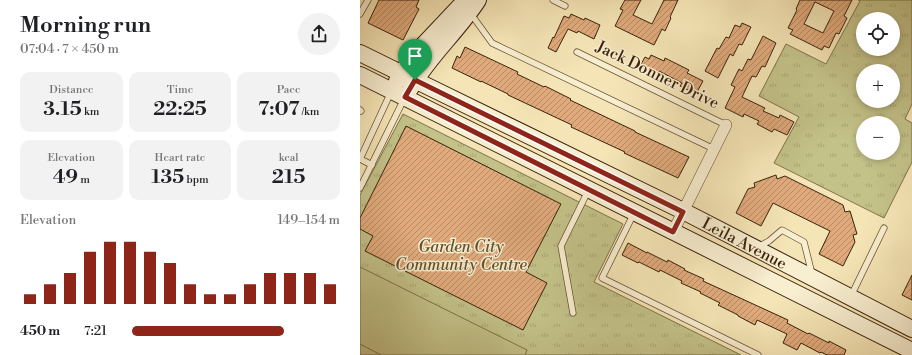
<!DOCTYPE html>
<html lang="en">
<head>
<meta charset="utf-8">
<style>
	body { margin:0; font-family:"Libre Bodoni",serif; background:#f2f2f2; color:#202124; height:100vh; display:flex; flex-direction:column; font-size:15px; white-space:nowrap }
	* { box-sizing:border-box; margin:0 }
	p { font-size:13px; color:#757577 }
	.icon { flex:none; width:22px; height:22px; fill:none; stroke:currentColor; stroke-width:2; stroke-linecap:round; stroke-linejoin:round }
	.map { position:relative; flex:1; overflow:hidden }
	.drawer { display:flex; flex-direction:column; background:#fff; width:360px }
	.drawer>* { flex:none }
	.controls { position:absolute; left:496px; top:12px; display:grid; gap:8px }
	.controls a { display:grid; place-items:center; width:44px; height:44px; border-radius:50%; background:#fff; box-shadow:0 2px 6px #0003; font-size:20px }
	.pin { position:absolute; display:grid; place-items:center; width:34px; height:34px; color:#fff; margin:-41px -17px; border-radius:50% 50% 50% 0; rotate:-45deg; box-shadow:0 0 4px #0007 }
	.pin .icon { rotate:45deg }
	.round { display:grid; place-items:center; flex:none; width:42px; height:42px; border-radius:21px; background:#f2f2f2 }
	.summary { display:flex; align-items:center; justify-content:space-between; height:68px; padding:0 20px }
	h1 { font-size:22px; font-weight:600; line-height:30px }
	.figures { display:grid; grid-template-columns:repeat(3,1fr); gap:6px; height:68px; padding:4px 20px }
	.figures div { display:grid; align-content:center; border-radius:10px; background:#f2f2f2; text-align:center }
	.figures b { font-size:20px; font-weight:600 }
	.figures small { font-size:11px; font-weight:400 }
	.figures p { font-size:11px }
	.chart { height:112px; padding:8px 20px }
	.chart p { display:flex; justify-content:space-between }
	.chart svg { width:100%; height:72px; margin-top:4px; stroke:#8f2418; stroke-width:6 }
	ul { padding:0 20px; list-style:none; font-size:13px }
	li { display:grid; grid-template-columns:64px 48px 1fr; align-items:center; height:30px }
	li i { height:10px; border-radius:5px; background:#8f2418 }
	main { display:flex; flex:1; min-height:0 }
	.map>svg:first-child { display:block }
</style>
</head>
<body>
<main>
<section class="drawer">
<div class="summary"><div><h1>Morning run</h1><p>07:04 · 7 × 450 m</p></div><a class="round"><svg class="icon" aria-label="share" viewBox="0 0 24 24"><path d="M12 15V3M7 8l5-5 5 5M5 13v7h14v-7"/></svg></a></div>
<div class="figures">
<div><p>Distance</p><b>3.15<small> km</small></b></div>
<div><p>Time</p><b>22:25</b></div>
<div><p>Pace</p><b>7:07<small> /km</small></b></div>
</div>
<div class="figures">
<div><p>Elevation</p><b>49<small> m</small></b></div>
<div><p>Heart rate</p><b>135<small> bpm</small></b></div>
<div><p>kcal</p><b>215</b></div>
</div>
<div class="chart"><p><span>Elevation</span>149–154 m</p>
<svg viewBox="0 0 160 44" preserveAspectRatio="none"><path d="M5 44V38M15 44V32M25 44V25M35 44V12M45 44V6M55 44V6M65 44V12M75 44V19M85 44V32M95 44V38M105 44V38M115 44V32M125 44V25M135 44V25M145 44V25M155 44V32"/></svg>
</div>
<ul>
<li><b>450 m</b>7:21<i style="width:73%"></i></li>
</ul>
</section>
<div class="map">
<svg width="552" height="355" viewBox="0 0 552 355">
	<defs>
		<pattern id="park-tufts" width="24" height="20" patternUnits="userSpaceOnUse"><rect width="24" height="20" fill="#c3c289"/><path d="M3 7l-1-3M5 7V3M7 7l1-3M15 17l-1-3M17 17v-4M19 17l1-3" fill="none" stroke="#a8a675"/></pattern>
		<pattern id="building-hatch" width="6" height="6" patternUnits="userSpaceOnUse"><rect width="6" height="6" fill="#e0aa7c"/><path d="M-1 1l2-2M0 6l6-6M5 7l2-2" fill="none" stroke="#b78a64"/></pattern>
	</defs>
	<rect width="100%" height="100%" fill="#f5e5b6"/>
	<filter id="stains"><feTurbulence type="fractalNoise" baseFrequency=".005" numOctaves="4"/><feColorMatrix values="0 0 0 0 .2 0 0 0 0 .09 0 0 0 0 .02 0 0 0 .5 -.17"/></filter>
	<radialGradient id="worn" r=".72"><stop offset=".6" stop-color="#630" stop-opacity="0"/><stop offset="1" stop-color="#630" stop-opacity=".3"/></radialGradient>
	<!-- park -->
	<g fill="url(#park-tufts)" stroke="#7e724a" fill-rule="evenodd">
		<path d="M498,0H552V104L545,119L552,123V162L524,218L414,163L439,117L399,96L426,44L466,64L500,1ZM503,19H533V49H503ZM503,71H533V101H503ZM503,123H533V153H503Z"/>
		<path d="M43,114L263,224L234,282L381,355H0V195Z"/>
	</g>
	<!-- pitch -->
	<path fill="#c3c289" stroke="#7e724a" d="M0,267L167,350L165,355H21L0,344Z"/>
	<!-- building -->
	<g fill="url(#building-hatch)" stroke="#3a220a" fill-rule="evenodd">
		<path d="M19,0H59L56,7L59,9L43,40L8,23Z"/>
		<path d="M265,0H281L273,15L292,24L304,0H318L310,17L311,18L305,31L302,29L294,45L255,26L263,10L260,9Z"/>
		<path d="M440,0H492L484,16L487,18L479,34L476,33L469,48L464,46L462,50L430,34L433,30L428,28L437,10L436,9ZM455,2L474,11L463,33L444,24Z"/>
		<path d="M211,14L224,20L225,18L240,25L234,39L218,31L217,33L208,29L196,52L188,48L193,37L194,38L204,16L209,18Z"/>
		<path d="M382,23L391,27L382,45L379,44L373,56L370,54L358,78L345,71L357,48L359,49L366,37L369,38L375,25L380,27Z"/>
		<path d="M403,36L416,43L405,67L402,66L396,77L392,76L382,97L405,108L403,111L419,118L420,115L434,122L427,135L414,129L412,132L397,124L399,121L384,114L383,117L365,108L375,87L371,85L379,69L382,71L388,59L391,60Z"/>
		<path d="M105,47L158,72L157,74L184,87L185,86L211,99L210,100L275,131V132L329,157L318,178L264,153L265,152L211,127L212,125L148,95V94L121,81V82L92,68L97,56L100,58Z"/>
		<path d="M291,55L304,61L305,58L329,70L327,73L343,81L336,94L320,86L322,83L299,71L298,74L280,66L285,57L289,59Z"/>
		<path d="M46,126L201,204L166,272L187,283L163,330L5,251L13,236L0,229V218Z"/>
		<path d="M416,175L417,179L425,176L483,205L485,212L490,211L497,234L493,235L495,242L483,266L459,254L470,231L413,203L401,226L376,213L388,189L395,187L394,183Z"/>
		<path d="M268,243L287,253V252L307,262L308,260L325,269L324,270L344,279L343,281L428,320L427,323L448,334L449,333L469,343V341L486,350L484,355H467L461,352L460,353L441,343L437,350L423,343L427,334L397,320L395,325L378,316V315L358,305L360,303L340,293L341,292L321,283L322,281L300,270L299,272L279,262L278,263L262,255Z"/>
		<path d="M552,275V300L542,295Z"/>
	</g>
	<g fill="none" stroke-linecap="round" stroke-linejoin="round">
		<defs>
			<g id="lane">
				<path d="M193,0L205,6"/>
				<path d="M0,14L8,0"/>
				<path d="M111,14L132,43L354,149"/>
				<path d="M217,52L366,125"/>
				<path d="M0,110L1,111"/>
				<path d="M0,159L31,92"/>
				<path d="M0,159L12,165"/>
				<path d="M0,188L44,99"/>
				<path d="M274,213L242,278L398,355"/>
				<path d="M398,247L409,241L422,230L444,242L452,274"/>
				<path d="M491,296L524,228"/>
				<path d="M213,313L201,246L228,191"/>
			</g>
			<path id="street" d="M313,232L366,125"/>
			<g id="secondary">
				<path id="s1" d="M0,53L69,87L323,211L552,329"/>
				<path d="M0,75L552,351"/>
				<path d="M37,81L52,57L102,4L108,0"/>
				<path d="M50,89C69,56 98,31 118,0"/>
			</g>
		</defs>
		<!-- lane casing -->
		<use href="#lane" stroke="#695335" stroke-width="7"/>
		<!-- street casing -->
		<use href="#street" stroke="#695335" stroke-width="12"/>
		<!-- secondary casing -->
		<use href="#secondary" stroke="#3a220a" stroke-width="18"/>
		<!-- lane -->
		<use href="#lane" stroke="#f8eed0" stroke-width="5.5"/>
		<!-- street -->
		<use href="#street" stroke="#f8eed0" stroke-width="11"/>
		<!-- secondary -->
		<use href="#secondary" stroke="#f8eed0" stroke-width="16"/>
	</g>
	<g fill="none" stroke-linecap="round" stroke-linejoin="round">
		<defs>
			<path id="route" d="M55,80L323,212L313,232L45,97Z"/>
		</defs>
		<!-- route casing -->
		<use href="#route" stroke="#fff" stroke-width="8"/>
		<!-- route -->
		<use href="#route" stroke="#8f2418" stroke-width="5"/>
	</g>
	<g text-anchor="middle" stroke-width="3" stroke-linejoin="round" paint-order="stroke">
		<!-- street labels -->
		<g font-size="16" fill="#3a220a" stroke="#f8eed0">
			<text transform="translate(298 74) rotate(26)" y="6">Jack Donner Drive</text>
			<text dy="6" stroke="none"><textPath href="#s1" startOffset="429">Leila Avenue</textPath></text>
		</g>
		<!-- park labels -->
		<g font-size="16" font-style="italic" fill="#635230" stroke="#f8eed0">
			<text x="101" y="252">Garden City<tspan x="101" dy="18">Community Centre</tspan></text>
		</g>
	</g>
	<rect width="100%" height="100%" filter="url(#stains)"/>
	<rect width="100%" height="100%" fill="url(#worn)"/>
</svg>
<div class="controls">
<a><svg class="icon" aria-label="locate" viewBox="0 0 24 24"><circle cx="12" cy="12" r="6"/><path d="M12 2v4M12 18v4M2 12h4M18 12h4"/></svg></a>
<a>+</a>
<a>−</a>
</div>
<div class="pin" style="left:55px;top:80px;background:#1e9e55"><svg class="icon" aria-label="arrive" viewBox="0 0 24 24"><path d="M6 21V4h12l-3 4 3 4H6"/></svg></div>
</div>
</main>
</body>
</html>
